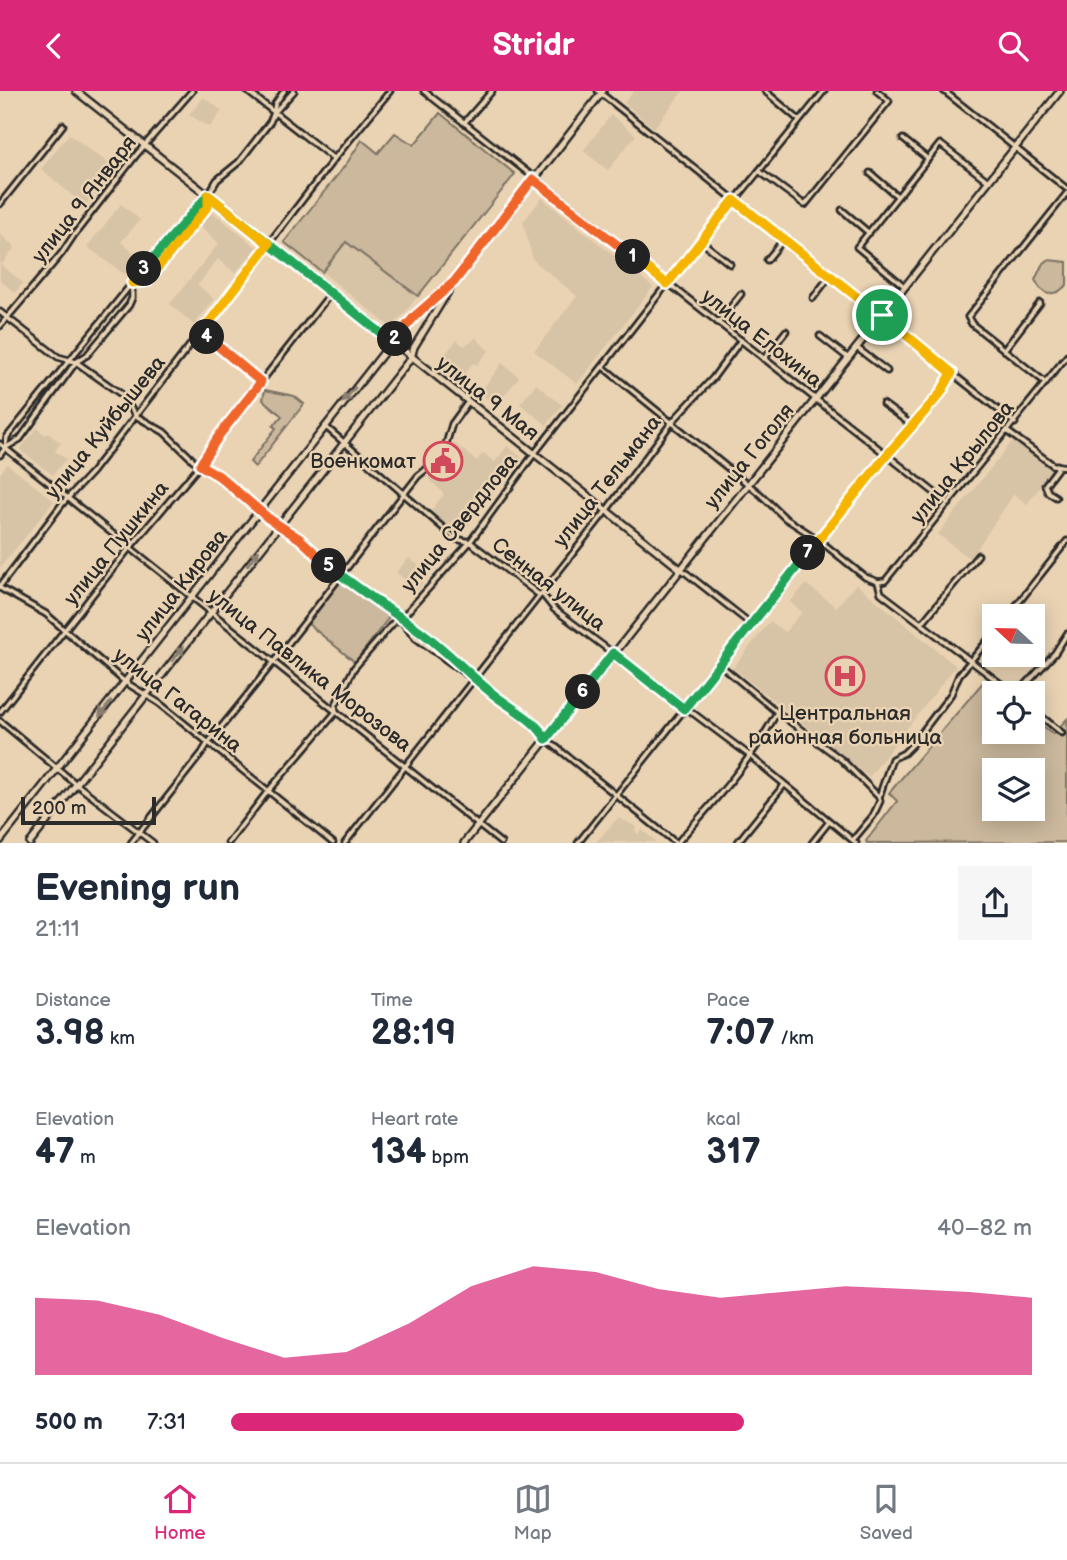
<!DOCTYPE html>
<html lang="en">
<head>
<meta charset="utf-8">
<style>
	body { margin:0; font-family:"Balsamiq Sans",sans-serif; background:#f6f6f7; color:#1f2937; height:100vh; display:flex; flex-direction:column; font-size:26px; white-space:nowrap }
	* { box-sizing:border-box; margin:0 }
	p { font-size:23px; color:#747a83 }
	.icon { flex:none; width:38px; height:38px; fill:none; stroke:currentColor; stroke-width:2; stroke-linecap:round; stroke-linejoin:round }
	.map { position:relative; height:752px; overflow:hidden }
	.drawer { display:flex; flex-direction:column; background:#fff; flex:1 }
	.drawer>* { flex:none }
	.needle { width:46px; rotate:292deg }
	.fabs { position:absolute; left:982px; top:513px; display:grid; gap:14px }
	.fabs a { display:grid; place-items:center; width:63px; height:63px; border-radius:0px; background:#fff; box-shadow:0 4px 18px #0003; font-size:35px }
	.scale { position:absolute; left:21px; bottom:18px; width:135px; box-sizing:border-box; padding-left:7px; border:4px solid #2b2b2b; border-top:0; font-size:19px; line-height:24px; white-space:nowrap; color:#2b2b2b; -webkit-text-stroke:5px #ead3b3; paint-order:stroke }
	.pin { position:absolute; display:grid; place-items:center; width:60px; height:60px; color:#fff; margin:-30px; border:4px solid #fff; border-radius:50%; box-shadow:0 2px 7px #0007 }
	.km { position:absolute; width:35px; height:35px; margin:-18px; border-radius:50%; background:#222; color:#fff; font-size:19px; line-height:35px; text-align:center }
	.round { display:grid; place-items:center; flex:none; width:74px; height:74px; border-radius:0px; background:#f6f6f7 }
	.head { display:flex; align-items:center; justify-content:space-between; height:119px; padding:0 35px }
	h1 { font-size:38px; font-weight:700; line-height:52px }
	.stats { display:grid; grid-template-columns:repeat(3,1fr); gap:10px; height:119px; padding:7px 35px }
	.stats div { display:grid; align-content:center }
	.stats b { font-size:35px; font-weight:700 }
	.stats small { font-size:19px; font-weight:400 }
	.stats p { font-size:19px }
	.chart { height:196px; padding:14px 35px }
	.chart p { display:flex; justify-content:space-between }
	.chart svg { width:100%; height:126px; margin-top:7px; fill:#db2777; opacity:.7 }
	ul { padding:0 35px; list-style:none; font-size:23px }
	li { display:grid; grid-template-columns:112px 84px 1fr; align-items:center; height:52px }
	li i { height:18px; border-radius:9px; background:#db2777 }
	header { display:flex; justify-content:space-between; align-items:center; height:91px; padding:0 35px; background:#db2777; color:#fff; font-size:32px; font-weight:700 }
	.dock { display:flex; justify-content:space-around; align-items:center; height:98px; border-top:2px solid #e0e1e3; background:#fff; font-size:19px; color:#747a83 }
	.dock a { display:grid; justify-items:center; gap:4px }
	.dock .selected { color:#db2777 }
	.map>svg:first-child { display:block }
</style>
</head>
<body>
<header><svg class="icon" aria-label="back" viewBox="0 0 24 24"><path d="M15 5l-7 7 7 7"/></svg>Stridr<svg class="icon" aria-label="search" viewBox="0 0 24 24"><circle cx="10" cy="10" r="6"/><path d="M15 15l6 6"/></svg></header>
<div class="map">
<svg width="1067" height="752" viewBox="0 0 1067 752">
	<rect width="100%" height="100%" fill="#ead3b3"/>
	<filter id="ink" filterUnits="userSpaceOnUse"><feTurbulence type="fractalNoise" baseFrequency=".0143" numOctaves="2"/><feDisplacementMap in="SourceGraphic" scale="14" xChannelSelector="R" yChannelSelector="G"/><feConvolveMatrix kernelMatrix="1 2 1 2 8 2 1 2 1" color-interpolation-filters="sRGB"/></filter>
	<g filter="url(#ink)">
		<!-- built -->
		<g fill="#d7c3a6">
			<path d="M634,0H683L654,37L624,12Z"/>
			<path d="M204,6L222,20L210,36L189,24Z"/>
			<path d="M611,24L636,44L608,79L583,60Z"/>
			<path d="M69,43L116,78L85,115L41,78Z"/>
			<path d="M542,107L653,196L577,293L534,260L577,205L533,169L523,131Z"/>
			<path d="M121,113L140,129L121,151L143,170L124,183L87,156Z"/>
			<path d="M210,119L257,157L235,182L218,168L198,194L214,208L194,234L170,213L219,152L198,134Z"/>
			<path d="M0,143L15,156L1,174L23,192L15,202L0,189Z"/>
			<path d="M346,150L418,205L392,237L322,181Z"/>
			<path d="M476,247L489,260L477,274L473,272L462,287L440,269L457,249L464,255Z"/>
			<path d="M502,272L519,286L495,316L482,303V299Z"/>
			<path d="M536,293L562,314L547,334L520,313Z"/>
			<path d="M37,337L45,344L48,342L61,352L55,360L66,368L53,384L20,359Z"/>
			<path d="M1014,348L1054,378L1027,413L1014,403L970,468L938,443Z"/>
			<path d="M454,352L477,370L483,362L495,371L507,355L521,366L461,444L430,421L444,403L428,387Z"/>
			<path d="M7,373L54,410L0,477V383Z"/>
			<path d="M409,467L430,483L417,500L396,481Z"/>
			<path d="M806,493L836,516L856,493L956,575L869,686L733,577L770,530L785,541L802,521L790,511Z"/>
			<path d="M618,727L637,736L635,740L638,743L642,739L657,751H596Z"/>
		</g>
		<!-- green -->
		<g fill="#cbb89d" stroke="#7b7264" stroke-width="2" fill-rule="evenodd">
			<path d="M440,22L515,83L418,205L346,151L322,181L284,151L347,72L362,49L378,62L395,42L414,54Z"/>
			<path d="M1048,169L1067,171V194L1058,201L1048,203L1040,197L1035,189L1042,174Z"/>
			<path d="M265,299L294,305L304,313L255,376L250,371L276,337L273,335L282,325L263,309Z"/>
			<path d="M341,487L390,525L355,571L307,532Z"/>
			<path d="M984,590L1000,602H994V640H1032L1033,627L1053,643L1067,628V751L867,752L866,750L897,710L889,702ZM994,679H1032V718H994Z"/>
		</g>
		<g fill="none" stroke-linecap="round" stroke-linejoin="round">
			<defs>
				<g id="street">
					<path d="M247,0L334,68"/>
					<path d="M424,0L949,413"/>
					<path d="M598,0L830,185L876,221L888,227L910,249L1015,332"/>
					<path d="M765,0L799,29"/>
					<path d="M944,0L1067,98"/>
					<path d="M274,20L275,13L284,0"/>
					<path d="M464,32L492,0"/>
					<path d="M903,48L928,68"/>
					<path d="M759,80L805,114L889,10L877,0"/>
					<path d="M870,82L897,105"/>
					<path d="M0,113L63,34"/>
					<path d="M842,119L869,142"/>
					<path d="M702,151L730,173"/>
					<path d="M767,169L784,148"/>
					<path d="M904,195L857,156L940,53L988,90"/>
					<path d="M813,207L830,185"/>
					<path d="M0,221L58,266L76,271L121,303L136,325L164,341L193,369L219,385L258,420L300,448L340,483L400,529L420,540L474,588L529,629L542,641L546,648L676,752"/>
					<path d="M718,232L741,203"/>
					<path d="M0,235L62,162L74,144L137,63L192,0"/>
					<path d="M201,242L261,291"/>
					<path d="M820,245L847,266"/>
					<path d="M857,257L887,280"/>
					<path d="M1004,259L1040,212"/>
					<path d="M764,268L786,240"/>
					<path d="M603,276L760,403L785,427L819,449L865,486L878,491L881,502L1013,602"/>
					<path d="M1046,292L972,233L968,226L1067,102"/>
					<path d="M883,313L912,334"/>
					<path d="M326,336L456,448L470,451L538,503L543,504L554,518L749,664L856,752"/>
					<path d="M1008,341L1053,374L1067,376"/>
					<path d="M0,353L501,752"/>
					<path d="M5,357L20,348L76,271L87,264L129,214L132,207V193L147,190L208,115V104L217,89L239,71L270,31L274,22L294,0"/>
					<path d="M0,364L5,357L7,346L146,175L207,104"/>
					<path d="M1056,406L1048,401L1045,394L1057,378V374"/>
					<path d="M681,478L751,533"/>
					<path d="M878,491L885,490L1067,265"/>
					<path d="M0,495L63,412L92,381L334,68L390,0"/>
					<path d="M0,497L46,523L125,591L159,612L333,752"/>
					<path d="M1008,525L1067,450"/>
					<path d="M922,532L978,464"/>
					<path d="M404,533L416,547L466,583"/>
					<path d="M719,573L777,621L842,669L879,706L880,710L873,725L853,749"/>
					<path d="M1018,602L1055,562L1067,543"/>
					<path d="M1032,618L1062,642"/>
					<path d="M0,621L127,460L200,374L220,343L331,202"/>
					<path d="M0,630L76,693L153,752"/>
					<path d="M879,706L892,668L904,662L913,653L951,603L959,584L994,542"/>
					<path d="M131,752L202,662L208,652C281,565 348,474 418,385L429,376L446,353L452,333L468,311"/>
					<path d="M228,752L265,704L336,621L335,615L354,577L394,531L400,529L470,451L534,363L667,193L824,0"/>
					<path d="M345,752L603,424L672,331L713,287L741,249"/>
					<path d="M578,752L886,365L940,304L952,282"/>
					<path d="M677,752C713,712 752,669 777,621"/>
					<path d="M737,752L784,694"/>
					<path d="M812,752L829,731"/>
				</g>
				<g id="secondary">
					<path d="M76,0L679,477"/>
					<path d="M464,752L1060,0"/>
				</g>
				<g id="primary">
					<path d="M0,750L388,256L415,225L449,195"/>
					<path d="M30,752L407,272L411,267L414,256L454,191L603,0"/>
				</g>
			</defs>
			<!-- street casing -->
			<use href="#street" stroke="#2b2b2b" stroke-width="9"/>
			<!-- secondary casing -->
			<use href="#secondary" stroke="#2b2b2b" stroke-width="10"/>
			<!-- primary casing -->
			<use href="#primary" stroke="#2b2b2b" stroke-width="10"/>
			<!-- street -->
			<use href="#street" stroke="#ead3b3" stroke-width="3.5"/>
			<!-- secondary -->
			<use href="#secondary" stroke="#ead3b3" stroke-width="5"/>
			<!-- primary -->
			<use href="#primary" stroke="#ead3b3" stroke-width="5"/>
		</g>
		<!-- one-way arrows -->
		<defs><path id="oneway-solid" d="M-6-.8H1V-3.2L6.5 0L1 3.2V.8H-6Z" transform="scale(1.75)"/></defs>
		<g fill="#8a7f6f">
			<use href="#oneway-solid" transform="translate(349 304) rotate(129)"/>
			<use href="#oneway-solid" transform="translate(253 467) rotate(-52)"/>
			<use href="#oneway-solid" transform="translate(178 563) rotate(-52)"/>
			<use href="#oneway-solid" transform="translate(105 618) rotate(128)"/>
		</g>
	</g>
	<g fill="none" stroke-linecap="round" stroke-linejoin="round" filter="url(#ink)">
		<defs>
			<path id="split-1" d="M633,166L667,193L734,109L876,221L882,224"/>
			<path id="split-2" d="M395,248L415,225L454,191L533,88L633,166"/>
			<path id="split-3" d="M144,178L208,104L392,251L395,248"/>
			<path id="split-4" d="M144,178L132,192L147,190L208,115V104L269,153L201,242L207,246"/>
			<path id="split-5" d="M207,246L261,291L220,343L200,374L219,385L268,427L300,448L329,475"/>
			<path id="split-6" d="M329,475C358,498 390,519 420,540C446,559 468,583 493,603C510,617 535,628 546,648L583,601"/>
			<path id="split-7" d="M583,601L613,562L684,618L808,462"/>
			<path id="split-8" d="M808,462L886,365L940,303L952,282L882,224"/>
		</defs>
		<!-- split-1 casing -->
		<use href="#split-1" stroke="#fff" stroke-width="14"/>
		<!-- split-2 casing -->
		<use href="#split-2" stroke="#fff" stroke-width="14"/>
		<!-- split-3 casing -->
		<use href="#split-3" stroke="#fff" stroke-width="14"/>
		<!-- split-4 casing -->
		<use href="#split-4" stroke="#fff" stroke-width="14"/>
		<!-- split-5 casing -->
		<use href="#split-5" stroke="#fff" stroke-width="14"/>
		<!-- split-6 casing -->
		<use href="#split-6" stroke="#fff" stroke-width="14"/>
		<!-- split-7 casing -->
		<use href="#split-7" stroke="#fff" stroke-width="14"/>
		<!-- split-8 casing -->
		<use href="#split-8" stroke="#fff" stroke-width="14"/>
		<!-- split-1 -->
		<use href="#split-1" stroke="#f5b400" stroke-width="9"/>
		<!-- split-2 -->
		<use href="#split-2" stroke="#f0652b" stroke-width="9"/>
		<!-- split-3 -->
		<use href="#split-3" stroke="#22a559" stroke-width="9"/>
		<!-- split-4 -->
		<use href="#split-4" stroke="#f5b400" stroke-width="9"/>
		<!-- split-5 -->
		<use href="#split-5" stroke="#f0652b" stroke-width="9"/>
		<!-- split-6 -->
		<use href="#split-6" stroke="#22a559" stroke-width="9"/>
		<!-- split-7 -->
		<use href="#split-7" stroke="#22a559" stroke-width="9"/>
		<!-- split-8 -->
		<use href="#split-8" stroke="#f5b400" stroke-width="9"/>
	</g>
	<!-- icons -->
	<defs>
		<symbol id="civic-ring" viewBox="-11 -11 22 22"><circle r="9.5" fill="#ead3b3" stroke="#d1495b" stroke-width="1.5"/><path d="M-.6-6.5H3V-4.5H.6V-3L4-1V1h2V6H-6V1h2V-1L-.6-3ZM-1.2 2.5V6h2.4V2.5Z" fill="#d1495b"/></symbol>
		<symbol id="hospital-ring" viewBox="-11 -11 22 22"><circle r="9.5" fill="#ead3b3" stroke="#d1495b" stroke-width="1.5"/><path d="M-5-5h3v3.5h4V-5h3V5h-3V1.5h-4V5h-3Z" fill="#d1495b"/></symbol>
	</defs>
	<g fill-rule="evenodd">
		<use href="#civic-ring" x="421" y="348" width="44" height="44"/>
		<use href="#hospital-ring" x="823" y="563" width="44" height="44"/>
	</g>
	<g text-anchor="middle" stroke-width="5" stroke-linejoin="round" paint-order="stroke">
		<!-- street labels -->
		<g font-size="21" fill="#2b2b2b" stroke="#ead3b3">
			<text transform="translate(84 108) rotate(-52)" y="7">улица 9 Января</text>
			<text transform="translate(762 247) rotate(38)" y="7">улица Елохина</text>
			<text transform="translate(488 307) rotate(38)" y="7">улица 9 Мая</text>
			<text transform="translate(105 336) rotate(-51)" y="7">улица Куйбышева</text>
			<text transform="translate(749 365) rotate(-51)" y="7">улица Гоголя</text>
			<text transform="translate(962 371) rotate(-51)" y="7">улица Крылова</text>
			<text transform="translate(607 390) rotate(-52)" y="7">улица Тельмана</text>
			<text transform="translate(459 432) rotate(-51)" y="7">улица Свердлова</text>
			<text transform="translate(116 452) rotate(-51)" y="7">улица Пушкина</text>
			<text transform="translate(549 493) rotate(38)" y="7">Сенная улица</text>
			<text transform="translate(181 494) rotate(-52)" y="7">улица Кирова</text>
			<text transform="translate(310 579) rotate(38)" y="7">улица Павлика Морозова</text>
			<text transform="translate(178 609) rotate(38)" y="7">улица Гагарина</text>
		</g>
		<!-- poi labels -->
		<g font-size="21" fill="#2b2b2b" stroke="#ead3b3" text-anchor="end">
			<text x="416" y="377">Военкомат</text>
			<text x="845" y="629" text-anchor="middle">Центральная<tspan x="845" dy="24">районная больница</tspan></text>
		</g>
	</g>
</svg>
<div class="fabs">
<a><svg class="needle" viewBox="-14 -14 28 28"><path d="M0-13l5 13h-10z" fill="#e53935"/><path d="M0 13l5-13h-10z" fill="#747a83"/></svg></a>
<a><svg class="icon" aria-label="locate" viewBox="0 0 24 24"><circle cx="12" cy="12" r="6"/><path d="M12 2v4M12 18v4M2 12h4M18 12h4"/></svg></a>
<a><svg class="icon" aria-label="layers" viewBox="0 0 24 24"><path d="M12 4l9 5-9 5-9-5zM3 14l9 5 9-5"/></svg></a>
</div>
<div class="scale">200 m</div>
<div class="pin" style="left:882px;top:224px;background:#1e9e55"><svg class="icon" aria-label="arrive" viewBox="0 0 24 24"><path d="M6 21V4h12l-3 4 3 4H6"/></svg></div>
<b class="km" style="left:633px;top:166px">1</b>
<b class="km" style="left:395px;top:248px">2</b>
<b class="km" style="left:144px;top:178px">3</b>
<b class="km" style="left:207px;top:246px">4</b>
<b class="km" style="left:329px;top:475px">5</b>
<b class="km" style="left:583px;top:601px">6</b>
<b class="km" style="left:808px;top:462px">7</b>
</div>
<section class="drawer">
<div class="head"><div><h1>Evening run</h1><p>21:11</p></div><a class="round"><svg class="icon" aria-label="share" viewBox="0 0 24 24"><path d="M12 15V3M7 8l5-5 5 5M5 13v7h14v-7"/></svg></a></div>
<div class="stats">
<div><p>Distance</p><b>3.98<small> km</small></b></div>
<div><p>Time</p><b>28:19</b></div>
<div><p>Pace</p><b>7:07<small> /km</small></b></div>
</div>
<div class="stats">
<div><p>Elevation</p><b>47<small> m</small></b></div>
<div><p>Heart rate</p><b>134<small> bpm</small></b></div>
<div><p>kcal</p><b>317</b></div>
</div>
<div class="chart"><p><span>Elevation</span>40–82 m</p>
<svg viewBox="0 0 160 44" preserveAspectRatio="none"><path d="M0 44V17L10 18L20 23L30 31L40 38L50 36L60 26L70 13L80 6L90 8L100 14L110 17L120 15L130 13L140 14L150 15L160 17V44z"/></svg>
</div>
<ul>
<li><b>500 m</b>7:31<i style="width:64%"></i></li>
</ul>
</section>
<nav class="dock">
<a class="selected"><svg class="icon" aria-label="home" viewBox="0 0 24 24"><path d="M3 11l9-7 9 7M6 9v11h12V9"/></svg>Home</a>
<a><svg class="icon" aria-label="map" viewBox="0 0 24 24"><path d="M3 6l6-2 6 2 6-2v14l-6 2-6-2-6 2zM9 4v14M15 6v14"/></svg>Map</a>
<a><svg class="icon" aria-label="saved" viewBox="0 0 24 24"><path d="M7 4h10v16l-5-4-5 4z"/></svg>Saved</a>
</nav>
</body>
</html>
